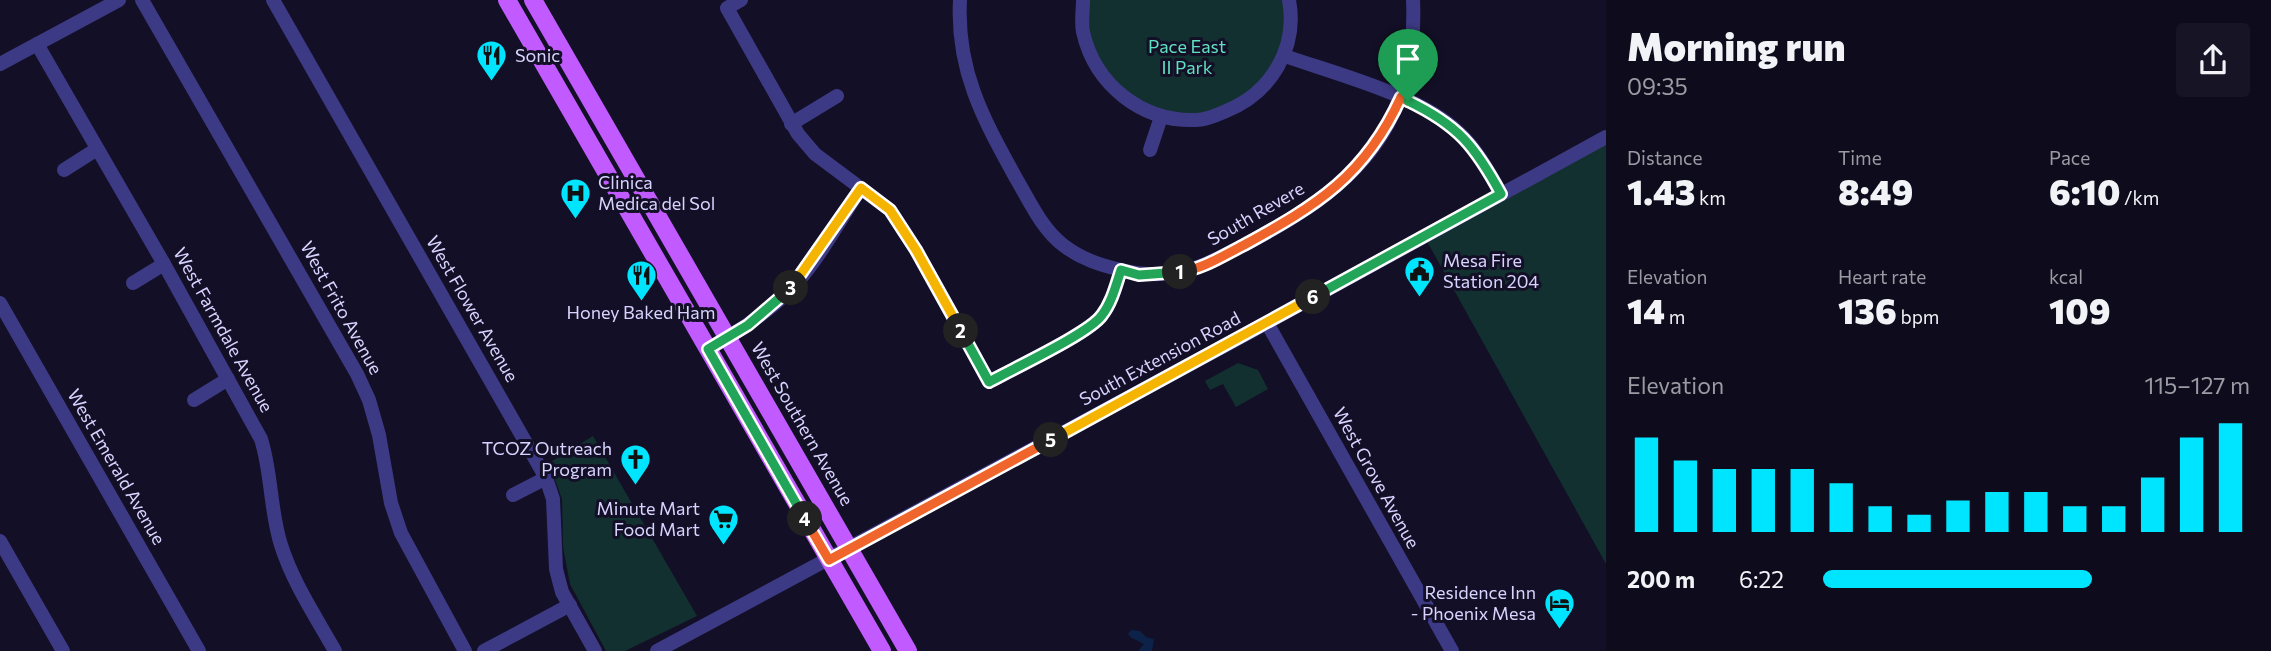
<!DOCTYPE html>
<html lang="en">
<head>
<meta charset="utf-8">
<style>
	body { margin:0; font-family:Commissioner,sans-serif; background:#171425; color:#f1f3f6; height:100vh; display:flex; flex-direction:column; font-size:26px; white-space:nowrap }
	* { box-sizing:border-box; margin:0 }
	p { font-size:23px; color:#9b9ba3 }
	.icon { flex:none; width:38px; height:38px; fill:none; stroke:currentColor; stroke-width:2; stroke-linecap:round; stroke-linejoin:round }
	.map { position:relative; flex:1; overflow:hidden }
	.side { display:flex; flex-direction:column; background:#0e0b1c; width:665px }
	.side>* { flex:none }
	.pin { position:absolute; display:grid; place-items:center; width:60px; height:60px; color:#fff; margin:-72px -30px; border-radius:50% 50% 50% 0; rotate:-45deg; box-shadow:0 0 7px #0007 }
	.pin .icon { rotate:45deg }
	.km { position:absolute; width:35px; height:35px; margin:-18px; border-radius:50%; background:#222; color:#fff; font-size:19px; line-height:35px; text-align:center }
	.round { display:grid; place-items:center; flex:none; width:74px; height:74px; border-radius:7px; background:#171425 }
	.headline { display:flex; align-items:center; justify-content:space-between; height:119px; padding:0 21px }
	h1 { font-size:38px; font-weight:800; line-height:52px }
	.stats { display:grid; grid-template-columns:repeat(3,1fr); gap:10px; height:119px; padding:7px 21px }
	.stats div { display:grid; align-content:center }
	.stats b { font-size:35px; font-weight:800 }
	.stats small { font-size:19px; font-weight:400 }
	.stats p { font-size:19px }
	.chart { height:196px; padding:14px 21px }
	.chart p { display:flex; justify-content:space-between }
	.chart svg { width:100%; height:126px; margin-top:7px; stroke:#00e5ff; stroke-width:6 }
	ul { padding:0 21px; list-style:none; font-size:23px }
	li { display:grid; grid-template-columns:112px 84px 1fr; align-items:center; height:52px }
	li i { height:18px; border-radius:9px; background:#00e5ff }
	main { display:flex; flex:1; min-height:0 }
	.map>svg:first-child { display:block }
</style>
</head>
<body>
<main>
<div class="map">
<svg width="1606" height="651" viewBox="0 0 1606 651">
	<rect width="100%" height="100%" fill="#130f26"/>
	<!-- green -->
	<g fill="#12302f">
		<path d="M1088,0H1284L1285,38L1269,73L1235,102L1197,115L1179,114L1145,104L1113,83L1094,51L1088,29Z"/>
		<path d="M1606,137V564L1424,236Z"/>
		<path d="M1238,363L1258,370L1268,389L1236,407L1223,384L1210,390L1205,381Z"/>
		<path d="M593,436L697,616L625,651H606L570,584L563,547L562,499L549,463Z"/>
	</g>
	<!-- water -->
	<path fill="#0c2248" d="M1131,630L1140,631L1146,637L1154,639L1152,651H1138L1144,644L1130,637L1128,634Z"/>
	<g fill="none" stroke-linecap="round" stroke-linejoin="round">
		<!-- minor -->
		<g stroke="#3d3a85" stroke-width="14">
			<path d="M142,0L357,374L369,400L379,435L391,503L401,533L465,651"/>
			<path d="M273,0L546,478L553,499L556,569L562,592L595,651"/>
			<path d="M741,0L727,8L798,134L815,154L890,210L916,250L989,382C1012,369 1090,333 1102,315C1112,302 1116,285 1121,270C1142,275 1163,276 1185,271C1207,266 1227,253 1248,243C1302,214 1358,180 1388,124C1409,85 1415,43 1413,0"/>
			<path d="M960,0C956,71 984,120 1017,180C1030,202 1042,229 1063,245C1081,259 1100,265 1121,270"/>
			<path d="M1083,0C1083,10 1081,22 1083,32C1095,85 1142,122 1196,120C1206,120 1217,115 1226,111C1271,93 1298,48 1289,0"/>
			<path d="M37,44L164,264L261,439C272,474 270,511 281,545C293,583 316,617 335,651"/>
			<path d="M1285,56C1336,74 1419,95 1458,132C1477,149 1489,172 1501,194"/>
			<path d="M0,64L119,0"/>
			<path d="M791,124L837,96"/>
			<path d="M1150,150L1161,117"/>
			<path d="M64,170L97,149"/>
			<path d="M133,283L164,264"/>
			<path d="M0,303L199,651"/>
			<path d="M1267,323L1452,651"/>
			<path d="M708,349C736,333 763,316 787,293C816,265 839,221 861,188"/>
			<path d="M194,400L228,379"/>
			<path d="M513,495L546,478"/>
			<path d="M0,541L63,651"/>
			<path d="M484,651L570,605"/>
			<path d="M657,651L1250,332L1606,137"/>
		</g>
		<!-- major -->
		<g stroke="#c25bff" stroke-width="18">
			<path d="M507,0L882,651"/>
			<path d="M533,0L908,651"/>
		</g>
	</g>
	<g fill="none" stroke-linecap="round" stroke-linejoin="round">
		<defs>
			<path id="split-1" d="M1180,272C1203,269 1224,255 1244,245C1317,205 1365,176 1401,97L1408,101"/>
			<path id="split-2" d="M961,331L989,382C1012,369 1090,333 1102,315C1112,302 1116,285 1121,270L1139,275L1180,272"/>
			<path id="split-3" d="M791,288L861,188L890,210L916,250L961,331"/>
			<path id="split-4" d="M791,288L748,325L708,349L805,519"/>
			<path id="split-5" d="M805,519L829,560L1051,440"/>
			<path id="split-6" d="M1051,440L1313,297"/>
			<path id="split-7" d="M1313,297L1501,194C1475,146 1458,125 1408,101"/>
		</defs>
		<!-- split-1 casing -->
		<use href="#split-1" stroke="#fff" stroke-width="14"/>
		<!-- split-2 casing -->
		<use href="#split-2" stroke="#fff" stroke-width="14"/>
		<!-- split-3 casing -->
		<use href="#split-3" stroke="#fff" stroke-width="14"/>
		<!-- split-4 casing -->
		<use href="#split-4" stroke="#fff" stroke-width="14"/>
		<!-- split-5 casing -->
		<use href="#split-5" stroke="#fff" stroke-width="14"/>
		<!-- split-6 casing -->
		<use href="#split-6" stroke="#fff" stroke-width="14"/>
		<!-- split-7 casing -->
		<use href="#split-7" stroke="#fff" stroke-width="14"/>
		<!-- split-1 -->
		<use href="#split-1" stroke="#f0652b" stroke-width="9"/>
		<!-- split-2 -->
		<use href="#split-2" stroke="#22a559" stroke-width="9"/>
		<!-- split-3 -->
		<use href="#split-3" stroke="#f5b400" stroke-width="9"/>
		<!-- split-4 -->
		<use href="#split-4" stroke="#22a559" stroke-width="9"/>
		<!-- split-5 -->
		<use href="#split-5" stroke="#f0652b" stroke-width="9"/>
		<!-- split-6 -->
		<use href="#split-6" stroke="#f5b400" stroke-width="9"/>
		<!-- split-7 -->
		<use href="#split-7" stroke="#22a559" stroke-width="9"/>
	</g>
	<!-- icons -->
	<defs>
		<symbol id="restaurant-pin" viewBox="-11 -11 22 30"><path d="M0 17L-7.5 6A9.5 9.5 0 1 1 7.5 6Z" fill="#00e5ff" stroke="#130f26"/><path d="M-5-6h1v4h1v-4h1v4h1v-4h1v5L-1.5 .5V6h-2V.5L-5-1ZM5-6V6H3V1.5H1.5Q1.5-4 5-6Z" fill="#111"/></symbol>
		<symbol id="hospital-pin" viewBox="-11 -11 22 30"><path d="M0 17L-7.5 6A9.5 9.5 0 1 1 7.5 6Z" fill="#00e5ff" stroke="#130f26"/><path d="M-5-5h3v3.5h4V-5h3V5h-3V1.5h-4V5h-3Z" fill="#111"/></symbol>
		<symbol id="civic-pin" viewBox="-11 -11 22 30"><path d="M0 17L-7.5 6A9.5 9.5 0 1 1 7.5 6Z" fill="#00e5ff" stroke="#130f26"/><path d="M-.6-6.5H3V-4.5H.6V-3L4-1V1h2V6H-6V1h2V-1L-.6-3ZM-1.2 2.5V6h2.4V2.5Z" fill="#111"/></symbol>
		<symbol id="church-pin" viewBox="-11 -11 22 30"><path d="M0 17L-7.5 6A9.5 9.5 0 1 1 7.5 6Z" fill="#00e5ff" stroke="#130f26"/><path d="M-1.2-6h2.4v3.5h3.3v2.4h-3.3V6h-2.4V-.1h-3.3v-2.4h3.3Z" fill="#111"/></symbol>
		<symbol id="supermarket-pin" viewBox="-11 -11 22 30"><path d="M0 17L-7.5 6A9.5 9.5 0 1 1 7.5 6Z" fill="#00e5ff" stroke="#130f26"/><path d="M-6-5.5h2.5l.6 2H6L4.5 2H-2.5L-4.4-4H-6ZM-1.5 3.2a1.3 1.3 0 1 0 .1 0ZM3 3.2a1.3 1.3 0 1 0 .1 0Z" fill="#111"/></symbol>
		<symbol id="hotel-pin" viewBox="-11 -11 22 30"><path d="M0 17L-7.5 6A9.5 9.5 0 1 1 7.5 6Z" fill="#00e5ff" stroke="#130f26"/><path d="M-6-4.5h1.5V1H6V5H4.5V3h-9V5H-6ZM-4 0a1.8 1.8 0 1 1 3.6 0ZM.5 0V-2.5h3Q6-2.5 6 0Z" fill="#111"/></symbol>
	</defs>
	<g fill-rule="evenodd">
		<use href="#restaurant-pin" x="474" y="38" width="35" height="47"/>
		<use href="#hospital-pin" x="558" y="176" width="35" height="47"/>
		<use href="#civic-pin" x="1402" y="254" width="35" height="47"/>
		<use href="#restaurant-pin" x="624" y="258" width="35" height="47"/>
		<use href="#church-pin" x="618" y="442" width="35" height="47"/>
		<use href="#supermarket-pin" x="706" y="502" width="35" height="47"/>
		<use href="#hotel-pin" x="1542" y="586" width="35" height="47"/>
	</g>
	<g text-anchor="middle" stroke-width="6" stroke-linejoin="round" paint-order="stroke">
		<!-- park labels -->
		<g font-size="18" fill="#5fe0c0" stroke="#130f26">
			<text x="1187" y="53">Pace East<tspan x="1187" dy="21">II Park</tspan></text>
		</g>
		<!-- poi labels -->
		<g font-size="18" fill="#d9d4ff" stroke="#130f26" text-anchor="start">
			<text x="515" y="62">Sonic</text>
			<text x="598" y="189">Clinica<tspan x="598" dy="21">Medica del Sol</tspan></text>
			<text x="1443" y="267">Mesa Fire<tspan x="1443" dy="21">Station 204</tspan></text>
			<text x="641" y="319" text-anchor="middle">Honey Baked Ham</text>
			<text x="612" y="455" text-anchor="end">TCOZ Outreach<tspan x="612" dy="21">Program</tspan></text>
			<text x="700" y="515" text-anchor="end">Minute Mart<tspan x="700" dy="21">Food Mart</tspan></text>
			<text x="1536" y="599" text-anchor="end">Residence Inn<tspan x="1536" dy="21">- Phoenix Mesa</tspan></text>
		</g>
		<!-- street labels -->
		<g font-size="18" fill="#d9d4ff" stroke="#130f26">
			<text transform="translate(1256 214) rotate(-30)" y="6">South Revere</text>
			<text transform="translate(341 308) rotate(61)" y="6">West Frito Avenue</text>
			<text transform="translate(472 309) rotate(60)" y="6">West Flower Avenue</text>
			<text transform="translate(223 330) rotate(61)" y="6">West Farmdale Avenue</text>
			<text transform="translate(1160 359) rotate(-28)" y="6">South Extension Road</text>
			<text transform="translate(802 424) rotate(60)" y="6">West Southern Avenue</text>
			<text transform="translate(116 467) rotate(60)" y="6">West Emerald Avenue</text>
			<text transform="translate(1376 478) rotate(61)" y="6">West Grove Avenue</text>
		</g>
	</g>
</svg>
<div class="pin" style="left:1408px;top:101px;background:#1e9e55"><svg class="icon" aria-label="arrive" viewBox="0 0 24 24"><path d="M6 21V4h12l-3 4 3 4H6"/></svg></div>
<b class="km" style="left:1180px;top:272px">1</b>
<b class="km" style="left:961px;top:331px">2</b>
<b class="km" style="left:791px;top:288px">3</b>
<b class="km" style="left:805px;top:519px">4</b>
<b class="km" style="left:1051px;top:440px">5</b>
<b class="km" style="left:1313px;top:297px">6</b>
</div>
<section class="side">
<div class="headline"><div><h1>Morning run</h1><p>09:35</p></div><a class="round"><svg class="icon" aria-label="share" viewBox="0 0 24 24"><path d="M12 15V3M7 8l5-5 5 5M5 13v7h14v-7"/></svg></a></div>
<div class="stats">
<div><p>Distance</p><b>1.43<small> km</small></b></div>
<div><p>Time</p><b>8:49</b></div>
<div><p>Pace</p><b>6:10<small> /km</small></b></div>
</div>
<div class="stats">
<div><p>Elevation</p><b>14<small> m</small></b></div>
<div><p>Heart rate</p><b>136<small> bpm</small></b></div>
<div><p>kcal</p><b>109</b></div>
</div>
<div class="chart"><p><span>Elevation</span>115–127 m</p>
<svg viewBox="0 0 160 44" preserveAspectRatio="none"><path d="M5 44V11M15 44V19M25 44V22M35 44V22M45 44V22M55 44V27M65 44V35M75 44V38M85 44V33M95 44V30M105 44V30M115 44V35M125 44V35M135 44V25M145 44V11M155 44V6"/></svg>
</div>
<ul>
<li><b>200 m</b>6:22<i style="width:63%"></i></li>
</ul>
</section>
</main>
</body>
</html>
